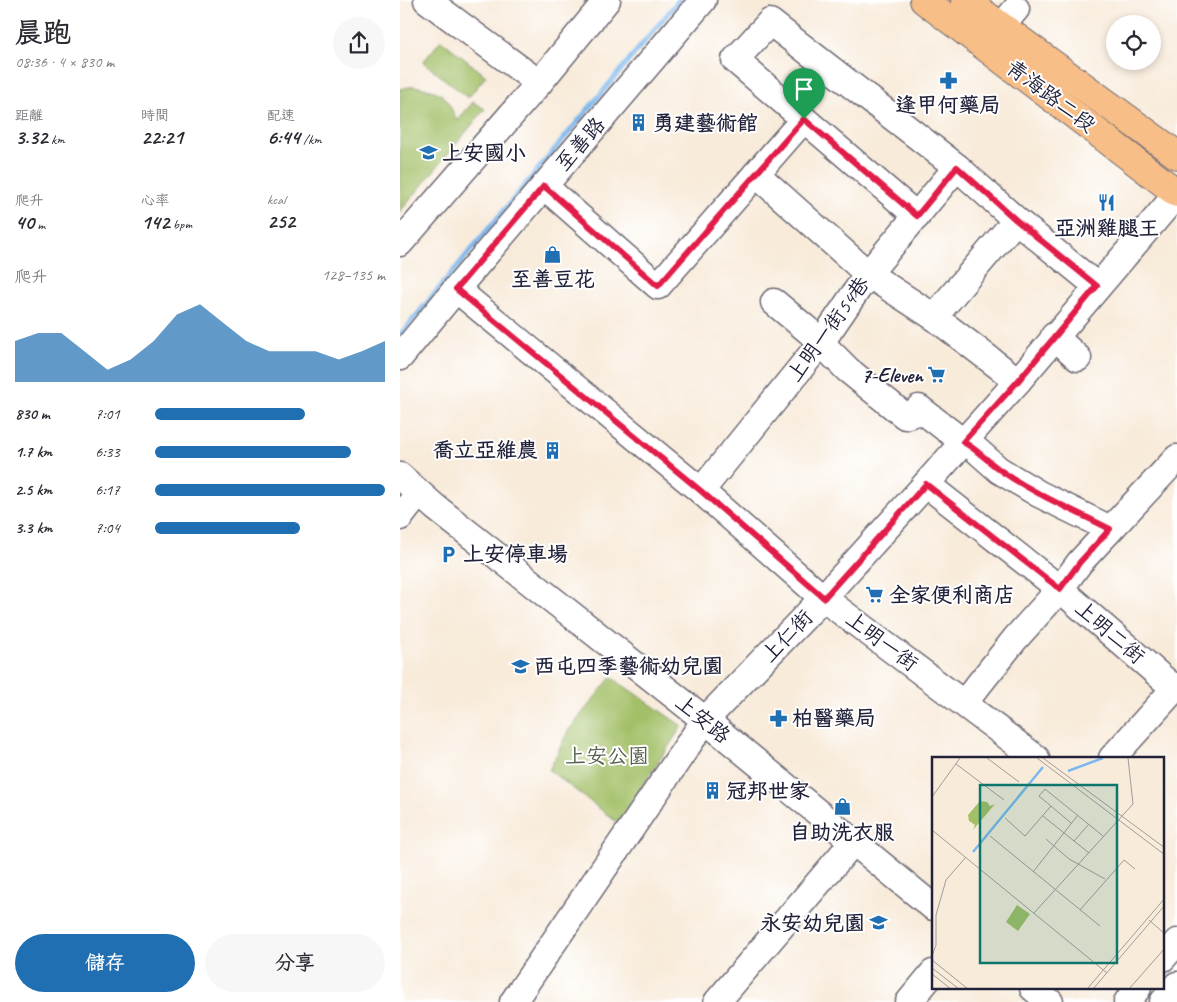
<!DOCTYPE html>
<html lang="zh-TW">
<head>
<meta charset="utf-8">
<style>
	body { margin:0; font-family:Caveat,"LXGW WenKai TC",sans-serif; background:#f7f7f7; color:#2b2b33; height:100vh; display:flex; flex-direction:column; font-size:19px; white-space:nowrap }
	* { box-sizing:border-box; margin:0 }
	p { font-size:16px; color:#7c7c81 }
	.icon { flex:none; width:28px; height:28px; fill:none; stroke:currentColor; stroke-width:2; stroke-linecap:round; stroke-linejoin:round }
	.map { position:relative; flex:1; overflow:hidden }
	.drawer { display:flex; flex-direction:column; background:#fff; width:400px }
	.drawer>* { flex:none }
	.controls { position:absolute; left:706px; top:15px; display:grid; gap:10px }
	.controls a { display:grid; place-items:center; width:55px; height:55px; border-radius:50%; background:#fff; box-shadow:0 2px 8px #0003; font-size:25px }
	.pin { position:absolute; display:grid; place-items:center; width:42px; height:42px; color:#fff; margin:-51px -21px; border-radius:50% 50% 50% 0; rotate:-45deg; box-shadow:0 0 5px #0007 }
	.pin .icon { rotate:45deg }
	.round { display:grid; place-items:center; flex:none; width:52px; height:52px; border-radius:26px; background:#f7f7f7 }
	.head { display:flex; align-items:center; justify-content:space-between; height:85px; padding:0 15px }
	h1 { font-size:28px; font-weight:700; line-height:38px }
	.stats { display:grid; grid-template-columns:repeat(3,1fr); gap:8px; height:85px; padding:5px 15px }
	.stats div { display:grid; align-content:center }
	.stats b { font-size:21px; font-weight:700 }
	.stats small { font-size:14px; font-weight:400 }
	.stats p { font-size:14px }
	.chart { height:140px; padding:10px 15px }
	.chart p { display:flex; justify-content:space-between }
	.chart svg { width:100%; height:90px; margin-top:5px; fill:#1f6fb2; opacity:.7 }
	.primary-button { display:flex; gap:10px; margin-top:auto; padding:10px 15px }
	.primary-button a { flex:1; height:58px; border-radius:30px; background:#1f6fb2; color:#fff; font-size:20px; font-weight:700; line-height:58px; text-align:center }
	.primary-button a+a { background:#f7f7f7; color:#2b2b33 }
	ul { padding:0 15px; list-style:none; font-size:16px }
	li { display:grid; grid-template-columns:80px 60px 1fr; align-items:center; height:38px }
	li i { height:12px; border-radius:6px; background:#1f6fb2 }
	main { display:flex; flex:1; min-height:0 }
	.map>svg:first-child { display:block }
</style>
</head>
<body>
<main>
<section class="drawer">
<div class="head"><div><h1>晨跑</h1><p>08:36 · 4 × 830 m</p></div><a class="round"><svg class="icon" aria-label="share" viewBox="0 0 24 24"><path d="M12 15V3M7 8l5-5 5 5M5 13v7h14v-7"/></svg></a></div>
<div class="stats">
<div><p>距離</p><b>3.32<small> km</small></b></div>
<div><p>時間</p><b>22:21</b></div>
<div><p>配速</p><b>6:44<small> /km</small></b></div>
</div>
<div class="stats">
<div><p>爬升</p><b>40<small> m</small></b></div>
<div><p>心率</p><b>142<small> bpm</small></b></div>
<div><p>kcal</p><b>252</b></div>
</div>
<div class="chart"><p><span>爬升</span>128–135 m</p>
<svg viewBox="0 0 160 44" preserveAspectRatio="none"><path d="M0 44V24L10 20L20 20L30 29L40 38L50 33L60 24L70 11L80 6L90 15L100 24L110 29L120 29L130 29L140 33L150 29L160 24V44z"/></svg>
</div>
<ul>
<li><b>830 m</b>7:01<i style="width:65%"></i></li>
<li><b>1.7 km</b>6:33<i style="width:85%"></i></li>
<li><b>2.5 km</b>6:17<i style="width:100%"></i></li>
<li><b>3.3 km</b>7:04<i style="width:63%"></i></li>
</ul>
<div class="primary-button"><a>儲存</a><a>分享</a></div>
</section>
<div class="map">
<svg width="777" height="1002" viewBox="0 0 777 1002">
	<rect width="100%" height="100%" fill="#fff"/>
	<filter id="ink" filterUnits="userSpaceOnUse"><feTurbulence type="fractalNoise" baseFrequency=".02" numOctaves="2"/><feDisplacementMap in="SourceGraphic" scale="10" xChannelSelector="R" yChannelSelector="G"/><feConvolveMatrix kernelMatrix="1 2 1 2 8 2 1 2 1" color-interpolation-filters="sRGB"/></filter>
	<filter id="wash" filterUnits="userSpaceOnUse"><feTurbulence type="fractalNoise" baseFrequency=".0096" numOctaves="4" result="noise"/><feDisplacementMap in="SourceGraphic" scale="20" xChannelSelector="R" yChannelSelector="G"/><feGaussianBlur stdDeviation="1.12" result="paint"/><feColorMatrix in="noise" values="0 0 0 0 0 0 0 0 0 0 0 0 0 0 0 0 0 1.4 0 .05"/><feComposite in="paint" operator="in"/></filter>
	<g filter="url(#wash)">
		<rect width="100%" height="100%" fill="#f8ebda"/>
		<!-- green -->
		<g fill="#a3c067" stroke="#627151">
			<path d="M41,40L86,76L68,98L23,62Z"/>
			<path d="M14,86C43,92 45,93 57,121L73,102L85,109L0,212V89Z"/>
			<path d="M211,677L282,726L218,823L149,770L168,731Z"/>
		</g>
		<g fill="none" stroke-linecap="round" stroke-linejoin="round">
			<!-- stream -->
			<path stroke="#7cb8ee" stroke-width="5" d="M0,335L279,0"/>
		</g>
	</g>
	<g filter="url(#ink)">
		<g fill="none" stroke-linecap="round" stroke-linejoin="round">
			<defs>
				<g id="minor">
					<path d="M27,0L139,83"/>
					<path d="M601,27L616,9"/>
					<path d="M356,174L468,274L534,317L618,381"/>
					<path d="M144,186L258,286L404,119"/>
					<path d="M517,216L335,60L370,22L557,167L616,220L697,286"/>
					<path d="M0,243L139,83L207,0"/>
					<path d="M56,289L301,491L423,598L636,758"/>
					<path d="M374,302L410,332L448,370L505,416L514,413L519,408L563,442L573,447L599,470L639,494L710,529"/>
					<path d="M534,317L616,220"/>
					<path d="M654,336L678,358"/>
					<path d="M0,357L56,289L303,0"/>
					<path d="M0,476L35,507L305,720L533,907"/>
					<path d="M526,484L660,589L775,689"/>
					<path d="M301,491L420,344L468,274L557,167"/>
					<path d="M0,517L19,493"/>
					<path d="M564,703L615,639L660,589L680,562L777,458"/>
					<path d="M712,758L777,686"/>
					<path d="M763,958L777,942"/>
					<path d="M633,988L650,1002"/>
					<path d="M113,1002L305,720L423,598L526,484L618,381L777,194"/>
					<path d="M317,1002L454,841"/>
					<path d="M509,1002L533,973"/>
					<path d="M727,1002L738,988"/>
					<path d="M763,1002L777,985"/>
				</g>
				<g id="major">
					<path d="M524,0L777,193"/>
					<path d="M565,0L777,155"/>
				</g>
			</defs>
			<!-- minor casing -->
			<use href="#minor" stroke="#6d6873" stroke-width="29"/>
			<!-- major casing -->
			<use href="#major" stroke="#6d6873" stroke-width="30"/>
			<!-- minor -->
			<use href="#minor" stroke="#fff" stroke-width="26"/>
			<!-- major -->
			<use href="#major" stroke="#f7be87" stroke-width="28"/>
		</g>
	</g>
	<g fill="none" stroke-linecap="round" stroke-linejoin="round" filter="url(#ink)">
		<defs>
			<path id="route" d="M404,119L517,216L557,167L616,220L697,286L618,381L563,442C577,449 587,461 600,470C634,494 673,510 710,529L680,562L660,589L526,484L424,598L301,491L56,289L144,186L258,286Z"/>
		</defs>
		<!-- route casing -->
		<use href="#route" stroke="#fff" stroke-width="10"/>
		<!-- route -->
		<use href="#route" stroke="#e11d48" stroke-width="6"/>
	</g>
	<!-- icons -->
	<defs>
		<symbol id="pharmacy-bare" viewBox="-9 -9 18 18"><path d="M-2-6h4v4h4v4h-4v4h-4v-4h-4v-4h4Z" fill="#1f6fb2" stroke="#fff" stroke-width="2.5" paint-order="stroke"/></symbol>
		<symbol id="building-bare" viewBox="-9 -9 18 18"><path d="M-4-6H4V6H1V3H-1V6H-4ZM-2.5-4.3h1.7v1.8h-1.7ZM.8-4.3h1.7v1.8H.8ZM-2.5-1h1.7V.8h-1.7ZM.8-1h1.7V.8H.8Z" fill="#1f6fb2" stroke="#fff" stroke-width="2.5" paint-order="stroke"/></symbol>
		<symbol id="school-bare" viewBox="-9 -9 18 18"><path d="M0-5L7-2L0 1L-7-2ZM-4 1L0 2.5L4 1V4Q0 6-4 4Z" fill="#1f6fb2" stroke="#fff" stroke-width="2.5" paint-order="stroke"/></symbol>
		<symbol id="restaurant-bare" viewBox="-9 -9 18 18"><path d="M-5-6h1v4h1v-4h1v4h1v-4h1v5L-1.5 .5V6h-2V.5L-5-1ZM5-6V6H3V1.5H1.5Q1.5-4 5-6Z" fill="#1f6fb2" stroke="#fff" stroke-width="2.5" paint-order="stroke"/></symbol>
		<symbol id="shop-bare" viewBox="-9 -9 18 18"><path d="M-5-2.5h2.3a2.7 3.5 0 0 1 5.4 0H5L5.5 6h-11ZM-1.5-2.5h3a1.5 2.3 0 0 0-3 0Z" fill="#1f6fb2" stroke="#fff" stroke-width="2.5" paint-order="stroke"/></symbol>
		<symbol id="supermarket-bare" viewBox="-9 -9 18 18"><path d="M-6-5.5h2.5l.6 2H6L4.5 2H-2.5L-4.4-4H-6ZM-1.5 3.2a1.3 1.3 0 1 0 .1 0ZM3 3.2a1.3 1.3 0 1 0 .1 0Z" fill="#1f6fb2" stroke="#fff" stroke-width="2.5" paint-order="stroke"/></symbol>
		<symbol id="parking-bare" viewBox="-9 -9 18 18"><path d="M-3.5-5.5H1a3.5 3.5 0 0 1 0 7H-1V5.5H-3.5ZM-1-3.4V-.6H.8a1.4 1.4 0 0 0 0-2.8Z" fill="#1f6fb2" stroke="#fff" stroke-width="2.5" paint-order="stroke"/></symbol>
	</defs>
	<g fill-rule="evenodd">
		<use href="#pharmacy-bare" x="536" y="68" width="25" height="25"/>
		<use href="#building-bare" x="226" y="110" width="25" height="25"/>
		<use href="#school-bare" x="16" y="140" width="25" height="25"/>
		<use href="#restaurant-bare" x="694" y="190" width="25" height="25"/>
		<use href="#shop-bare" x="140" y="242" width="25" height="25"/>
		<use href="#supermarket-bare" x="524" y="362" width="25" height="25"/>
		<use href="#building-bare" x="140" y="438" width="25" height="25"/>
		<use href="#parking-bare" x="36" y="542" width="25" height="25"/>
		<use href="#supermarket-bare" x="462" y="582" width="25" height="25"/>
		<use href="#school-bare" x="108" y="654" width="25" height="25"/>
		<use href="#pharmacy-bare" x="366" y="706" width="25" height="25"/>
		<use href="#building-bare" x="300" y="778" width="25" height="25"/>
		<use href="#shop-bare" x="430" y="794" width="25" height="25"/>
		<use href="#school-bare" x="466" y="910" width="25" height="25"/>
	</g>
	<g text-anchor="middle" stroke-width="4" stroke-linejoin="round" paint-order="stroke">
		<!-- street labels -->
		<g font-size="21" fill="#22223b" stroke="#fff">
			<text transform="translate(651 96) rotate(37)" y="7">青海路二段</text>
			<text transform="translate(180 144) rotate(-49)" y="7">至善路</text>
			<text transform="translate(428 329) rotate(-54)" y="7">上明一街54巷</text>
			<text transform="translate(710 632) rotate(41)" y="7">上明二街</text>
			<text transform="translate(387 636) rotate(-46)" y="7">上仁街</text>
			<text transform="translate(482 641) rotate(37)" y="7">上明一街</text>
			<text transform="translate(303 719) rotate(39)" y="7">上安路</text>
		</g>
		<!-- poi labels -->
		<g font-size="21" font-weight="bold" fill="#22223b" stroke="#fff" text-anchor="start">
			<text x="548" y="112" text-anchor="middle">逢甲何藥局</text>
			<text x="253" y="130">勇建藝術館</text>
			<text x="42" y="160">上安國小</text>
			<text x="707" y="235" text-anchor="middle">亞洲雞腿王</text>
			<text x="153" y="286" text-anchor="middle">至善豆花</text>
			<text x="523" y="382" text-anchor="end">7-Eleven</text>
			<text x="138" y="457" text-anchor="end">喬立亞維農</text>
			<text x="63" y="561">上安停車場</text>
			<text x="489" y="602">全家便利商店</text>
			<text x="134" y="673">西屯四季藝術幼兒園</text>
			<text x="392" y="725">柏醫藥局</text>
			<text x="326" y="798">冠邦世家</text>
			<text x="442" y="839" text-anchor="middle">自助洗衣服</text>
			<text x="465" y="930" text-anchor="end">永安幼兒園</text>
		</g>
		<!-- park labels -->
		<g font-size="21" fill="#56614d" stroke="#fff">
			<text x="207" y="763">上安公園</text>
		</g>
	</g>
	<!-- overview -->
	<g transform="translate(532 757)">
		<rect width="232" height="232" fill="#f8ebda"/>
		<path d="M48,44L55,45L58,49L63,47L41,73L43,68L37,64L36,58ZM85,148L98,157L86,174L74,165Z" fill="#a3c067"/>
		<path fill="none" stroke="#7cb8ee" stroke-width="2.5" d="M136,14L171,1M41,95L111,10"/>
		<path fill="none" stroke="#a29b9a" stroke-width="1" d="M55,1L87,25M105,1L233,98M111,1L233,91M24,7L72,43M0,40L28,1M111,59L157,96M73,61L93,79L119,49M139,66L107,39L113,32L171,79M0,73L175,216M58,79L168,169M114,82L137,102L173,122M142,84L157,67M101,115L146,58M148,153L192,103L203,112M102,156L201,47L196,1M217,163L233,177M0,199L4,188V158L14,123L34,100M0,203L36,232M0,211L27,232M0,217L19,232M155,232L233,141M161,232L233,148M197,232L233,191"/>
		<path fill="#0f766e" fill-opacity="0.15" stroke="#0f766e" stroke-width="2.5" d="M48,28H185V206H48Z"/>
		<rect width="232" height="232" fill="none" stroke="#22223b" stroke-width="2.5"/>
	</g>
</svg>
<div class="controls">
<a><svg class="icon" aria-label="locate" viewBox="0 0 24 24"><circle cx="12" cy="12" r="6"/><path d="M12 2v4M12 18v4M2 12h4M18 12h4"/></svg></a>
</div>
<div class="pin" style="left:404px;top:119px;background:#1e9e55"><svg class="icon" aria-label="arrive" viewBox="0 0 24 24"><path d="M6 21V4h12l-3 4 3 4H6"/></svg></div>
</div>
</main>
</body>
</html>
